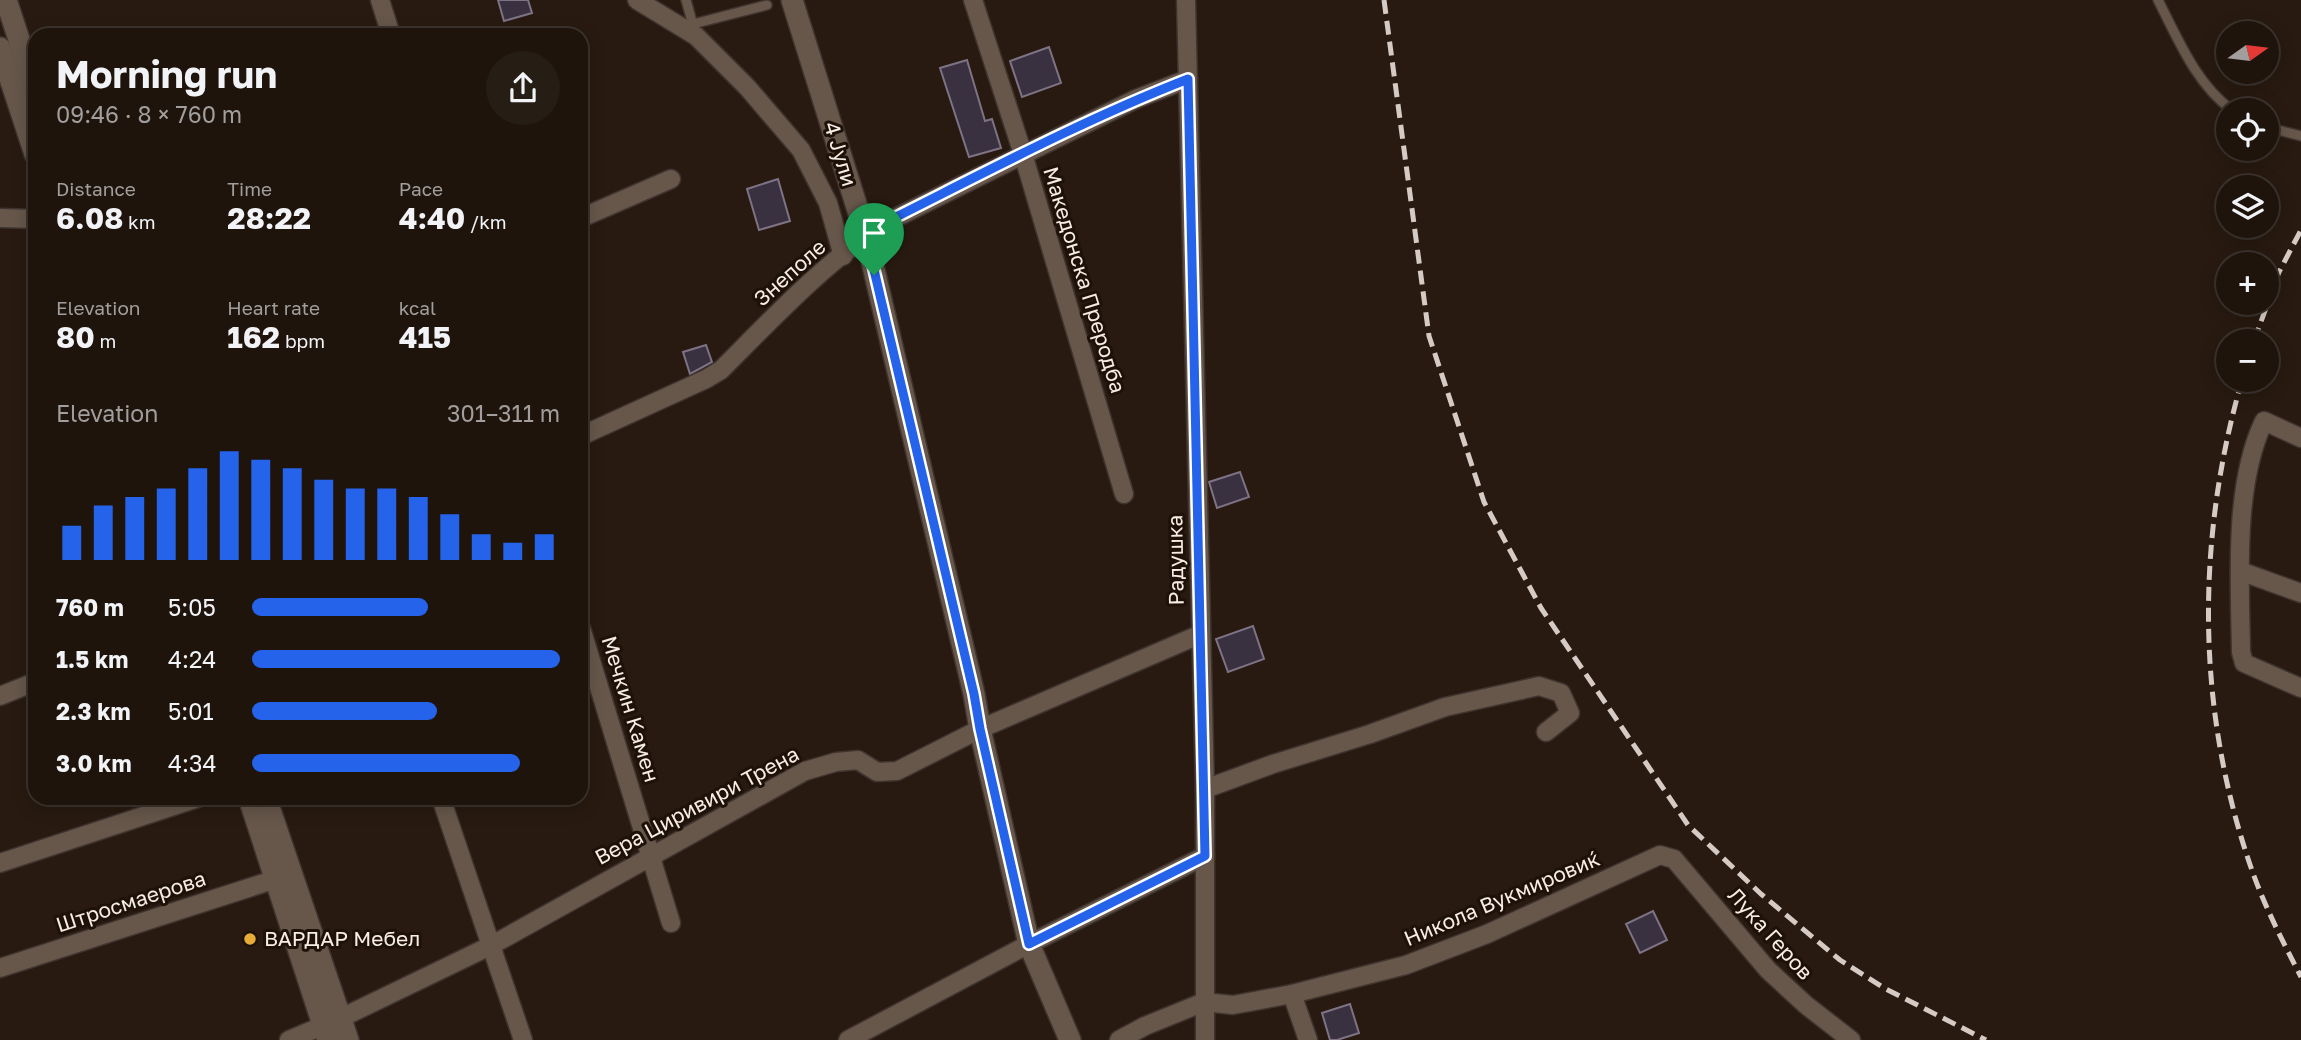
<!DOCTYPE html>
<html lang="en">
<head>
<meta charset="utf-8">
<style>
	body { margin:0; font-family:"Golos Text",sans-serif; background:#261d15; color:#f1f3f6; height:100vh; display:flex; flex-direction:column; font-size:26px; white-space:nowrap }
	* { box-sizing:border-box; margin:0 }
	p { font-size:23px; color:#a19e9d }
	.icon { flex:none; width:38px; height:38px; fill:none; stroke:currentColor; stroke-width:2; stroke-linecap:round; stroke-linejoin:round }
	.map { position:relative; flex:1; overflow:hidden }
	.drawer { position:absolute; left:28px; top:28px; width:560px; height:777px; display:flex; flex-direction:column; background:#1e140c; border-radius:21px; box-shadow:0 4px 18px #0003,0 0 0 2px #3c332d }
	.drawer>* { flex:none }
	.needle { width:46px; rotate:76deg }
	.controls { position:absolute; left:2216px; top:21px; display:grid; gap:14px }
	.controls a { display:grid; place-items:center; width:63px; height:63px; border-radius:50%; background:#1e140c; box-shadow:0 4px 18px #0003,0 0 0 2px #3c332d; font-size:35px }
	.pin { position:absolute; display:grid; place-items:center; width:60px; height:60px; color:#fff; margin:-72px -30px; border-radius:50% 50% 50% 0; rotate:-45deg; box-shadow:0 0 7px #0007 }
	.pin .icon { rotate:45deg }
	.round { display:grid; place-items:center; flex:none; width:74px; height:74px; border-radius:37px; background:#261d15 }
	.headline { display:flex; align-items:center; justify-content:space-between; height:119px; padding:0 28px }
	h1 { font-size:38px; font-weight:700; line-height:52px }
	.stats { display:grid; grid-template-columns:repeat(3,1fr); gap:10px; height:119px; padding:7px 28px }
	.stats div { display:grid; align-content:center }
	.stats b { font-size:30px; font-weight:700 }
	.stats small { font-size:19px; font-weight:400 }
	.stats p { font-size:19px }
	.chart { height:196px; padding:14px 28px }
	.chart p { display:flex; justify-content:space-between }
	.chart svg { width:100%; height:126px; margin-top:7px; stroke:#2563eb; stroke-width:6 }
	ul { padding:0 28px; list-style:none; font-size:23px }
	li { display:grid; grid-template-columns:112px 84px 1fr; align-items:center; height:52px }
	li i { height:18px; border-radius:9px; background:#2563eb }
	.map>svg:first-child { display:block }
</style>
</head>
<body>
<div class="map">
<svg width="2301" height="1040" viewBox="0 0 2301 1040">
	<rect width="100%" height="100%" fill="#281a10"/>
	<!-- building -->
	<g fill="#393040" stroke="#7d7385" stroke-width="2">
		<path d="M498,0H528L532,13L504,21Z"/>
		<path d="M1049,47L1061,83L1022,97L1010,61Z"/>
		<path d="M967,60L985,121L992,119L1001,148L969,157L940,68Z"/>
		<path d="M778,179L790,221L759,230L747,189Z"/>
		<path d="M706,345L712,362L690,374L683,352Z"/>
		<path d="M1240,472L1249,497L1217,508L1209,482Z"/>
		<path d="M1253,626L1264,659L1228,672L1216,639Z"/>
		<path d="M1653,911L1667,940L1640,953L1626,924Z"/>
		<path d="M1350,1004L1359,1033L1337,1040H1330L1322,1013Z"/>
	</g>
	<g fill="none" stroke-linecap="round" stroke-linejoin="round">
		<defs>
			<g id="service">
				<path d="M686,0L694,29"/>
				<path d="M2158,0C2178,39 2196,84 2232,110"/>
				<path d="M693,24L767,5"/>
				<path d="M2266,127L2301,136"/>
			</g>
			<g id="minor">
				<path d="M380,0L391,35"/>
				<path d="M637,0L696,36L747,87L801,150L828,203L843,256"/>
				<path d="M973,0L1023,154L1124,494"/>
				<path d="M1186,0L1205,789V1040"/>
				<path d="M0,218L35,219"/>
				<path d="M581,218L671,179"/>
				<path d="M581,436L706,379L721,370C772,319 824,263 885,223L1136,99L1188,79"/>
				<path d="M2301,438L2264,421C2233,486 2240,581 2241,652L2244,663L2301,688"/>
				<path d="M2240,571L2301,593"/>
				<path d="M581,628L671,923"/>
				<path d="M0,696L35,682"/>
				<path d="M1205,789L1273,764L1370,734L1445,707L1539,686L1561,693L1570,713L1546,732"/>
				<path d="M441,798L523,1040"/>
				<path d="M0,863L198,798"/>
				<path d="M0,968L276,879"/>
				<path d="M1292,994L1308,1040"/>
				<path d="M289,1040L341,1018L492,945L805,771L836,762L858,760L877,772L897,771L980,729L1201,634"/>
				<path d="M848,1040L1029,944L1205,856"/>
				<path d="M1119,1040L1145,1026L1204,1002L1233,1005L1292,994L1406,965L1487,934L1660,855L1674,859L1768,970L1806,1005L1851,1040"/>
			</g>
			<g id="tertiary">
				<path d="M6,0L35,88"/>
				<path d="M792,0L866,236L974,694L980,729L1029,944L1070,1040"/>
				<path d="M0,48L35,154"/>
				<path d="M249,798L328,1040"/>
				<path d="M266,798L348,1040"/>
			</g>
		</defs>
		<!-- service casing -->
		<use href="#service" stroke="#3e332e" stroke-width="12"/>
		<!-- minor casing -->
		<use href="#minor" stroke="#3e332e" stroke-width="21"/>
		<!-- tertiary casing -->
		<use href="#tertiary" stroke="#3e332e" stroke-width="24"/>
		<!-- service -->
		<use href="#service" stroke="#67574b" stroke-width="9"/>
		<!-- minor -->
		<use href="#minor" stroke="#67574b" stroke-width="18"/>
		<!-- tertiary -->
		<use href="#tertiary" stroke="#67574b" stroke-width="21"/>
		<!-- rail -->
		<g stroke="#d6cbc4" stroke-width="5" stroke-dasharray="14 7" stroke-linecap="butt">
			<path d="M1384,0L1429,336L1484,502L1541,608L1688,825L1761,894L1840,960L1884,988L1986,1040"/>
			<path d="M2254,341L2279,272L2301,230"/>
			<path d="M2242,380C2195,543 2196,715 2254,876C2267,911 2284,944 2301,977"/>
		</g>
	</g>
	<g fill="none" stroke-linecap="round" stroke-linejoin="round">
		<defs>
			<path id="route" d="M1188,79L1205,856L1029,944L980,729L974,694L866,236L884,223C984,173 1083,120 1188,79Z"/>
		</defs>
		<!-- route casing -->
		<use href="#route" stroke="#fff" stroke-width="14"/>
		<!-- route -->
		<use href="#route" stroke="#2563eb" stroke-width="9"/>
	</g>
	<!-- markers -->
	<circle fill="#e6ac36" stroke="#1e1107" stroke-width="2.5" cx="250" cy="939" r="7"/>
	<g text-anchor="middle" stroke-width="6" stroke-linejoin="round" paint-order="stroke">
		<!-- street labels -->
		<g font-size="21" fill="#f7ede6" stroke="#1e1107">
			<text transform="translate(840 154) rotate(73)" y="7">4 Јули</text>
			<text transform="translate(790 273) rotate(-42)" y="7">Знеполе</text>
			<text transform="translate(1084 280) rotate(73)" y="7">Македонска Преродба</text>
			<text transform="translate(1176 560) rotate(-91)" y="7">Радушка</text>
			<text transform="translate(630 709) rotate(73)" y="7">Мечкин Камен</text>
			<text transform="translate(697 806) rotate(-28)" y="7">Вера Циривири Трена</text>
			<text transform="translate(1502 899) rotate(-23)" y="7">Никола Вукмировиќ</text>
			<text transform="translate(131 902) rotate(-18)" y="7">Штросмаерова</text>
			<text transform="translate(1770 934) rotate(48)" y="7">Лука Геров</text>
		</g>
		<!-- poi labels -->
		<g font-size="21" fill="#f7ede6" stroke="#1e1107" text-anchor="start">
			<text x="264" y="946">ВАРДАР Мебел</text>
		</g>
	</g>
</svg>
<div class="controls">
<a><svg class="needle" viewBox="-14 -14 28 28"><path d="M0-13l5 13h-10z" fill="#e53935"/><path d="M0 13l5-13h-10z" fill="#a19e9d"/></svg></a>
<a><svg class="icon" aria-label="locate" viewBox="0 0 24 24"><circle cx="12" cy="12" r="6"/><path d="M12 2v4M12 18v4M2 12h4M18 12h4"/></svg></a>
<a><svg class="icon" aria-label="layers" viewBox="0 0 24 24"><path d="M12 4l9 5-9 5-9-5zM3 14l9 5 9-5"/></svg></a>
<a>+</a>
<a>−</a>
</div>
<div class="pin" style="left:874px;top:275px;background:#1e9e55"><svg class="icon" aria-label="arrive" viewBox="0 0 24 24"><path d="M6 21V4h12l-3 4 3 4H6"/></svg></div>
<section class="drawer">
<div class="headline"><div><h1>Morning run</h1><p>09:46 · 8 × 760 m</p></div><a class="round"><svg class="icon" aria-label="share" viewBox="0 0 24 24"><path d="M12 15V3M7 8l5-5 5 5M5 13v7h14v-7"/></svg></a></div>
<div class="stats">
<div><p>Distance</p><b>6.08<small> km</small></b></div>
<div><p>Time</p><b>28:22</b></div>
<div><p>Pace</p><b>4:40<small> /km</small></b></div>
</div>
<div class="stats">
<div><p>Elevation</p><b>80<small> m</small></b></div>
<div><p>Heart rate</p><b>162<small> bpm</small></b></div>
<div><p>kcal</p><b>415</b></div>
</div>
<div class="chart"><p><span>Elevation</span>301–311 m</p>
<svg viewBox="0 0 160 44" preserveAspectRatio="none"><path d="M5 44V32M15 44V25M25 44V22M35 44V19M45 44V12M55 44V6M65 44V9M75 44V12M85 44V16M95 44V19M105 44V19M115 44V22M125 44V28M135 44V35M145 44V38M155 44V35"/></svg>
</div>
<ul>
<li><b>760 m</b>5:05<i style="width:57%"></i></li>
<li><b>1.5 km</b>4:24<i style="width:100%"></i></li>
<li><b>2.3 km</b>5:01<i style="width:60%"></i></li>
<li><b>3.0 km</b>4:34<i style="width:87%"></i></li>
</ul>
</section>
</div>
</body>
</html>
